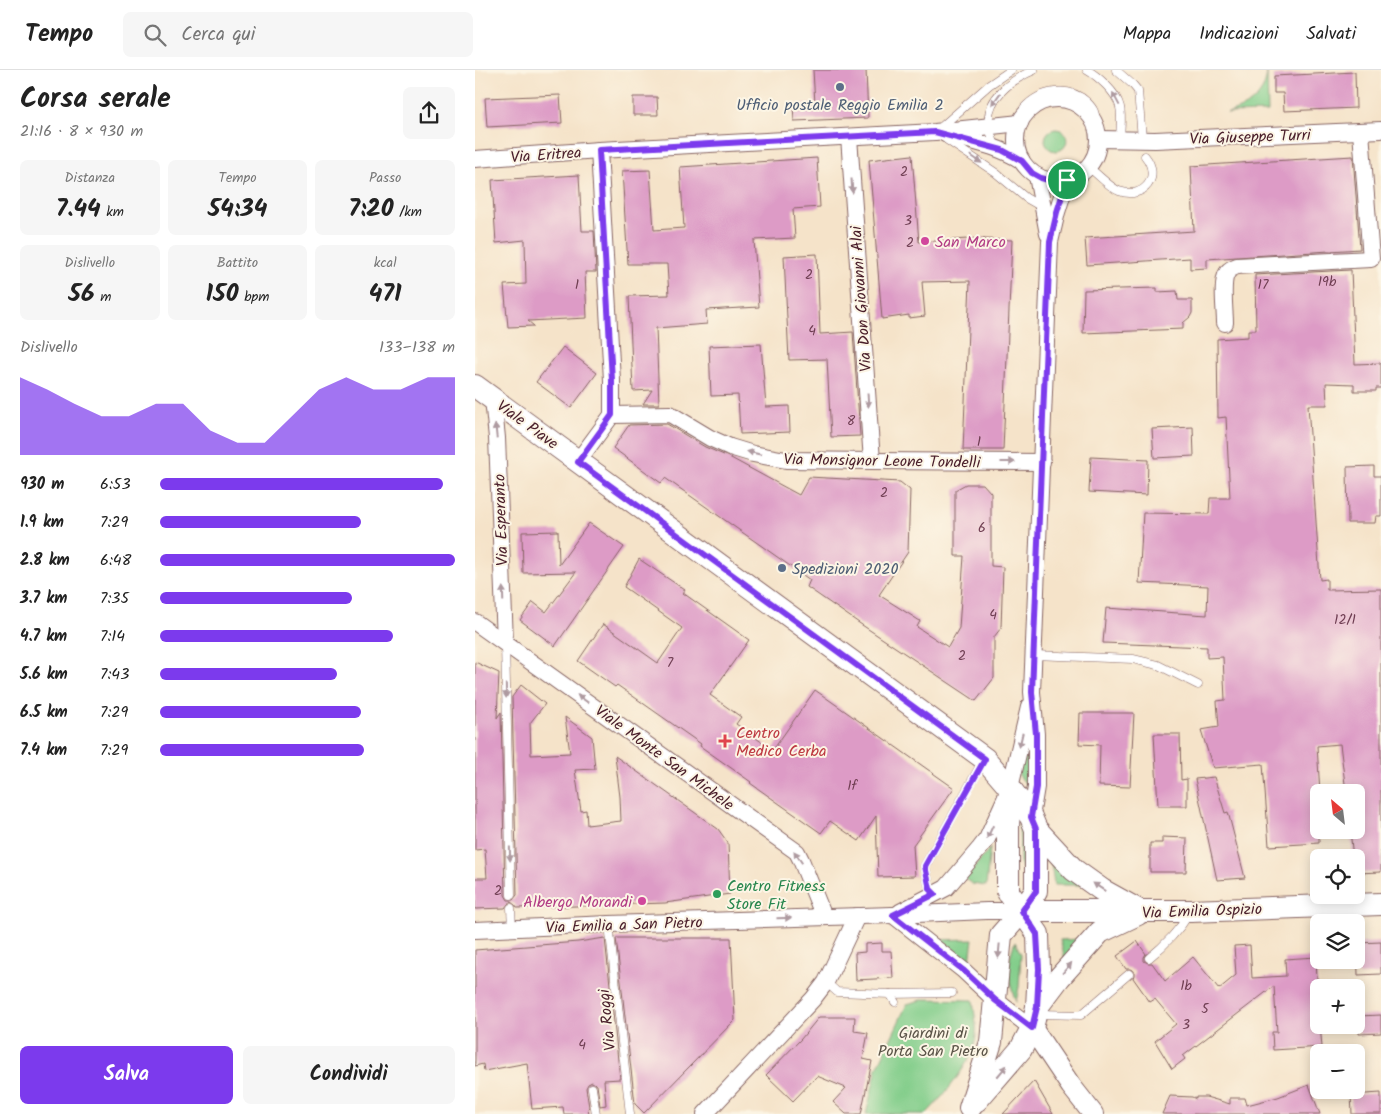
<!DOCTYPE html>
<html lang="it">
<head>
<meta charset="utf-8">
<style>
	body { margin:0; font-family:Kalam,sans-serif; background:#f6f6f6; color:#222; height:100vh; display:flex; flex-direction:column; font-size:19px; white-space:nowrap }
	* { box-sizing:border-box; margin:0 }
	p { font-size:16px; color:#767676 }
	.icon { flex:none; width:28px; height:28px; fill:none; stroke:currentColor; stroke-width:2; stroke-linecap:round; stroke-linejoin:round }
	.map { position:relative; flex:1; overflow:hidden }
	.drawer { display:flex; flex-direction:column; background:#fff; width:475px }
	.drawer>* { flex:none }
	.needle { width:32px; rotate:332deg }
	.buttons { position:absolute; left:835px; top:714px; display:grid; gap:10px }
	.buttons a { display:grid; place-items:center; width:55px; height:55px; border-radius:8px; background:#fff; box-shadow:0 2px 12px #0003; font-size:25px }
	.pin { position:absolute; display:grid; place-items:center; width:42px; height:42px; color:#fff; margin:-21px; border:2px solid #fff; border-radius:50%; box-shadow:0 1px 5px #0007 }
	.round { display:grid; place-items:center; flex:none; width:52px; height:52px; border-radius:8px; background:#f6f6f6 }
	.head { display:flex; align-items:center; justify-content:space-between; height:85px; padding:0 20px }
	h1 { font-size:28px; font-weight:600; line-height:38px }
	.figures { display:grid; grid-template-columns:repeat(3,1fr); gap:8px; height:85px; padding:5px 20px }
	.figures div { display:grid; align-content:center; border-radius:8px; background:#f6f6f6; text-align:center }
	.figures b { font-size:25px; font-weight:600 }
	.figures small { font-size:14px; font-weight:400 }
	.figures p { font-size:14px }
	.chart { height:140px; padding:10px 20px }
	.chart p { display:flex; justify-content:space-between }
	.chart svg { width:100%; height:90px; margin-top:5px; fill:#7c3aed; opacity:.7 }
	.primary-button { display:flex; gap:10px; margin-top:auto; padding:10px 20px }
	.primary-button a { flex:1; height:58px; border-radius:8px; background:#7c3aed; color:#fff; font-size:20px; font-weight:600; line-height:58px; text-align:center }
	.primary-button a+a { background:#f6f6f6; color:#222 }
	ul { padding:0 20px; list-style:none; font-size:16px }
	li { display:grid; grid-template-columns:80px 60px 1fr; align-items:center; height:38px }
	li i { height:12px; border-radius:6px; background:#7c3aed }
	header { display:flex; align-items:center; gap:30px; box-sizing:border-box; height:70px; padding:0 25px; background:#fff; border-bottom:1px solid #e0e0e0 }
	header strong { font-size:24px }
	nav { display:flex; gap:28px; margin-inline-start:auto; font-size:18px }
	.search { width:350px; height:45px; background:#f6f6f6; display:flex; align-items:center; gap:12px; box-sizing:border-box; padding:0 18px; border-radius:8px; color:#767676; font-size:19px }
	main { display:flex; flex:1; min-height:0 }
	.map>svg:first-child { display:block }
</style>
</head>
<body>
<header>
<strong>Tempo</strong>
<div class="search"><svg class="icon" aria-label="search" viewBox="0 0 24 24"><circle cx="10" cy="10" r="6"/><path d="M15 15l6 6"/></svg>Cerca qui</div>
<nav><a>Mappa</a><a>Indicazioni</a><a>Salvati</a></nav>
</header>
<main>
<section class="drawer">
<div class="head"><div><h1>Corsa serale</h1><p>21:16 · 8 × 930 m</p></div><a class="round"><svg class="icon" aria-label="share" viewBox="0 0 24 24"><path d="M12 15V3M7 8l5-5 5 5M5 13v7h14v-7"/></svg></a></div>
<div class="figures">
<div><p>Distanza</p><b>7.44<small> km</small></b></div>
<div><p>Tempo</p><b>54:34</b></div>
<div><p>Passo</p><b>7:20<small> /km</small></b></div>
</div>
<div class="figures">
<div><p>Dislivello</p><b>56<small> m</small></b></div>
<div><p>Battito</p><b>150<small> bpm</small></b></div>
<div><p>kcal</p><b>471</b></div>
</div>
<div class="chart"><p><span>Dislivello</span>133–138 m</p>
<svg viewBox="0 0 160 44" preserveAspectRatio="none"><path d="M0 44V6L10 12L20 19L30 25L40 25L50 19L60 19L70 32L80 38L90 38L100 25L110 12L120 6L130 12L140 12L150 6L160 6V44z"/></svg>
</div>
<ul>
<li><b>930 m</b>6:53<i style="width:96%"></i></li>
<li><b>1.9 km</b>7:29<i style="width:68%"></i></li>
<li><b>2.8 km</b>6:48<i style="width:100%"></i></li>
<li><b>3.7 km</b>7:35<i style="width:65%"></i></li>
<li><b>4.7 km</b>7:14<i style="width:79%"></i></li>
<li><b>5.6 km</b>7:43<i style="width:60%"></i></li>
<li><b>6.5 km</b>7:29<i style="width:68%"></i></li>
<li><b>7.4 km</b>7:29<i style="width:69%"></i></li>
</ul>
<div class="primary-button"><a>Salva</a><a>Condividi</a></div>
</section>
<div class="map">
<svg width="906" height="1044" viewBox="0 0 906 1044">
	<rect width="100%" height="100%" fill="#fcf5e5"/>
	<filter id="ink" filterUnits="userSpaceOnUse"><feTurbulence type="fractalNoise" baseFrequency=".02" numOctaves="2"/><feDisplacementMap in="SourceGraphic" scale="10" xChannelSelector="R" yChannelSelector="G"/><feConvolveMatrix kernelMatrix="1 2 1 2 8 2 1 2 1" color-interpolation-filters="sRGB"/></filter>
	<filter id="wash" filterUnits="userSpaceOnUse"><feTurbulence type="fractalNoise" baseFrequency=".0096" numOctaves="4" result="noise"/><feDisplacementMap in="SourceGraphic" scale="20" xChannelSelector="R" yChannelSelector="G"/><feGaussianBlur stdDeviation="1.12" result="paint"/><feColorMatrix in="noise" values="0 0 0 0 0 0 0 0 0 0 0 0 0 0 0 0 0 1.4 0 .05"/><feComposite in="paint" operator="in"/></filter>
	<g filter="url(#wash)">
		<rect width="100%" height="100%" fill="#f5e3c9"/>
		<!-- green -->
		<g fill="#83ce8b" stroke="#66765b">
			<path d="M792,0L793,42L752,43C775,37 791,26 792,0Z"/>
			<circle cx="581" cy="70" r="11"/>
			<path d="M555,646L553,717L543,704Z"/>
			<path d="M544,752L551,764V809L545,793Z"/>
			<path d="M515,778L511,816L497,814L490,809Z"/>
			<path d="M575,785L608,815H579Z"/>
			<path d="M498,869L495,891L457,870Z"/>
			<path d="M608,869L590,889L585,870Z"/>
			<path d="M540,872L546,884L544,917L541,932C533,910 531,894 540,872Z"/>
			<path d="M450,929L498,930C499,941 502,954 501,965C500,990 468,1027 451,1044H391L402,998L432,934Z"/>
		</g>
		<g id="blocks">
			<!-- building -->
			<g fill="#dd9bc6">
				<path d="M338,0H391L393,48L319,51L318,35L340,34Z"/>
				<path d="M880,2L881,38L809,41L808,23H799V6Z"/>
				<path d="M85,25L87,53L12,57L10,28Z"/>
				<path d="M158,27H182L183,45H158Z"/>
				<path d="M437,85L444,172L509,168V169L537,170L528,380H488L495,211L447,212L450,246L434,248V245L407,249L394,90Z"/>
				<path d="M878,86L885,179L732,189V198L715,199V188L612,195L610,168L719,161L716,96Z"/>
				<path d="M342,88L345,137L318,139L320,168L279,170L284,237L231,240L232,254L181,258L184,334H168L177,320L158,321L154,226L194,225L192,194H153L147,101L175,100L179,160L209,158L205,97Z"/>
				<path d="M104,105L107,161H119L121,202H110L112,248L53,251L59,256L33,257L29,215L51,214L50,170L21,173L17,110Z"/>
				<path d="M342,184L345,264L378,262L385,366L356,367L352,289L314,290L309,186Z"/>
				<path d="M876,200L880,294L906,293V318H901V321H879V314L851,313L852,335H833L845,510L852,509V520L906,519V802L881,803V788H878L875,760H881V722H871L865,674L842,676L845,722H844V773L794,776L788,694L738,698L726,660L744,657L742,631L750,630L748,587L732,588V577L628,573L631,538L732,545L733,516L664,513L668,443L734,444L735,428H755L751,347L743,348L742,269L773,267V260H781L780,205Z"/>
				<path d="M682,218V222L702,221L703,230H717V243L715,247L708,253V259L608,263L609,220Z"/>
				<path d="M286,274L291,337L314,336L315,362L265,364L263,325L236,326L234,276Z"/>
				<path d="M88,277L122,303L96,338L61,312Z"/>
				<path d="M192,354L230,377L256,388L324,425L334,407L425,412L435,420L433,482L404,525L445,551L442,557L473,577L484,558L489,486H480V420L491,414H508L516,423V496L528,497L526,558L519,567V608L501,631L384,553L332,517L335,510L190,408L186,413L138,378L154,355Z"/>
				<path d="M718,357L719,386L679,388L677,359Z"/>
				<path d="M616,387L673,390L672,425L614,422Z"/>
				<path d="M899,396V406H906V446H901L900,453H873L872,397Z"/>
				<path d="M114,453L149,477L80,576L45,550L58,532L71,542L101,502L48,503L47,462L83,461L84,495Z"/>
				<path d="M164,489L210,520L208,523L274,570L235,625L266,647L261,654L298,680L340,620L479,718L438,775L440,806L403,807L401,746L384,771L355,751L346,763L275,713L276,712L225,676L226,674L142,615L140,617L103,591L128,554L183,593L207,558L149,517Z"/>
				<path d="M0,592L24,603L22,648L26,642L30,825L33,830H38L42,825L37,627L46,615L70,634L55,653L56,685L95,683L90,647L117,667L120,699L100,700L106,741L111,740L112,755L146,751L145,727L140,686L243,759L253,773L255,824L190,833L42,838L40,835L36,832L33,834L30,838L0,839V808H12L10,779L0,780Z"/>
				<path d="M605,643H659L655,717L624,716L625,675L604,674Z"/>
				<path d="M679,664H705L706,710L712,709V736H683Z"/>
				<path d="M739,707L750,743L753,742L770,808L742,810L720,709Z"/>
				<path d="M687,767L712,768L711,802H675V773H687Z"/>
				<path d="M130,868L145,1009L129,1010L131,1035L125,1036L122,1015L117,1012L113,1014L111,1018L114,1037L113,1038L114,1044H89L88,1037L57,1039L52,993L9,1001L8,994L0,996V880L103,872Z"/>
				<path d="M141,868H256L260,950L169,1043L160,1034Z"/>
				<path d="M662,871L671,884L669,887V891L673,893H677L690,911L718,887L744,919L761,905L759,876L775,875L777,908L811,906L810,889L841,887L844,955H845L847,977L798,980L797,962H802L799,916L708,986L710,989L697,999L680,971L701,954L680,929L675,932L658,908L659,905V901L655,899H651L642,886Z"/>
				<path d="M906,872V904L883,905L882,873Z"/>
				<path d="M407,873V881H416L418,908L381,910L380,883L390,882V874Z"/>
				<path d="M906,945V963L884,964L883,946Z"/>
				<path d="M344,947H380L379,961L393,963L388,989L397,991L386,1044H371L358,1032L371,1018L342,1006L318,1031L291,1005L326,969Z"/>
				<path d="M559,1011L578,1044H528Z"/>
				<path d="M834,1015L845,1044H687L695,1026L717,1027L721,1029V1027H731L755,1034V1028H770L772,1035L803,1027Z"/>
				<path d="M906,1023V1044H877L876,1025Z"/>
			</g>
		</g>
	</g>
	<g filter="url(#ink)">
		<use href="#blocks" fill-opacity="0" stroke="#866462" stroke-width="1"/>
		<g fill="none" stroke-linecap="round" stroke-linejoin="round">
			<defs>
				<g id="service">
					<path d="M612,0C619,4 625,9 631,15C650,34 646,44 645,69"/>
					<path d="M641,0L658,15L663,21L667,69"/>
					<path d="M549,45V38C565,20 594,15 612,32C619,39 621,43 620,53"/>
					<path d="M464,59L514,15L536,0"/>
					<path d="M472,70L521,103L551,128L567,137"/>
					<path d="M521,78C518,70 515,63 514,55C510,28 538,9 559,0"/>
					<path d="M613,97C623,104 634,117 644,121C669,130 687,107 670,86"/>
					<path d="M30,574L36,825"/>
					<path d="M559,585L658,589L683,595L723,615"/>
					<path d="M460,824L455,819L450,796L508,691"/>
					<path d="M36,838L37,858"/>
					<path d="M134,854L155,1044"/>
					<path d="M674,888C690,875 703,862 714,844"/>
					<path d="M351,912L362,922L415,924L420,932"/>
					<path d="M415,924L477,923"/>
					<path d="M563,944L606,945L654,904"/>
					<path d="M117,1018L121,1044"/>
				</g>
				<g id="minor">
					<circle cx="582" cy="70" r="41"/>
					<path d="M470,64C496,71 524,76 547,91"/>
					<path d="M374,67L397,391"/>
					<path d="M623,69L680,70L906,60"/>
					<path d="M0,89L124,80L460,62L545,53"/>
					<path d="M562,106L573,164"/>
					<path d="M750,253C750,241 746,212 752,203C754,199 758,198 762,196L896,189L886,62"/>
					<path d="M18,329L22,368L30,572"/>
					<path d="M137,345L195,344L235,368L255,377L278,384L311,390L397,391L567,392"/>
					<path d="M103,391L137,345V310L124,80"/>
					<path d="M0,552L322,782L326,790L349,847"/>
					<path d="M556,747L561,717V664L557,622L575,172L582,142L592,110"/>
					<path d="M425,842L471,818L505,778L512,769L535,718L554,637"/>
					<path d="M418,845L488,900L520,930L557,958"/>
					<path d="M0,860L134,854L418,845L512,841H547"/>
					<path d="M230,1044L338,929L351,912L382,846"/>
				</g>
				<path id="tertiary" d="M557,958L596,1016L618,1044"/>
				<g id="secondary">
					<path d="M0,316L510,689L535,718L556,747L561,759V821L547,841L526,865L516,972L495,1038"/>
					<path d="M561,759L599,800L627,820L663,840"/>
					<path d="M547,841H716L906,834"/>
					<path d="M562,937L584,908L625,862L663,844"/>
					<path d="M502,1030L546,979L557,958L562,937L564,899L563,864L533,822V757L535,718"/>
				</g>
			</defs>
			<!-- service casing -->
			<use href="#service" stroke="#866462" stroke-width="9"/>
			<!-- minor casing -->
			<use href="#minor" stroke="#866462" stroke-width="18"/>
			<!-- tertiary casing -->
			<use href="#tertiary" stroke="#866462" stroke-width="22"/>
			<!-- secondary casing -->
			<use href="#secondary" stroke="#866462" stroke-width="24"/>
			<!-- service -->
			<use href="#service" stroke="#fff" stroke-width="8"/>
			<!-- minor -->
			<use href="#minor" stroke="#fff" stroke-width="16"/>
			<!-- tertiary -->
			<use href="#tertiary" stroke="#fff" stroke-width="20"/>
			<!-- secondary -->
			<use href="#secondary" stroke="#fff" stroke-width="22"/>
		</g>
		<!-- one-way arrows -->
		<defs><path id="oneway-solid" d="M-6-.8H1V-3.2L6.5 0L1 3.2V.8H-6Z" transform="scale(1.25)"/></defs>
		<g fill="#ae9aa0">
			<use href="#oneway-solid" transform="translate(521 29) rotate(126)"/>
			<use href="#oneway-solid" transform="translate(641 29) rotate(-118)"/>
			<use href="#oneway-solid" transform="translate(501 89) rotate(35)"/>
			<use href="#oneway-solid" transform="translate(377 116) rotate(86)"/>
			<use href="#oneway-solid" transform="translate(393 330) rotate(86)"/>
			<use href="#oneway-solid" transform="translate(21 361) rotate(-96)"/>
			<use href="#oneway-solid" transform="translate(279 383) rotate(-167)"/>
			<use href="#oneway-solid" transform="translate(533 392)"/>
			<use href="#oneway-solid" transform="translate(28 524) rotate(-92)"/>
			<use href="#oneway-solid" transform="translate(31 621) rotate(89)"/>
			<use href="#oneway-solid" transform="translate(108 629) rotate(-144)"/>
			<use href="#oneway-solid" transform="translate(546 670) rotate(103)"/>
			<use href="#oneway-solid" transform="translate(515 762) rotate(115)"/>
			<use href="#oneway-solid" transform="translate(35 784) rotate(89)"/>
			<use href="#oneway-solid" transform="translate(323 787) rotate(-124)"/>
			<use href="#oneway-solid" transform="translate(624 817) rotate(-146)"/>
			<use href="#oneway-solid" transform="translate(309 848) rotate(-1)"/>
			<use href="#oneway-solid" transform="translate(524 881) rotate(95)"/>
			<use href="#oneway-solid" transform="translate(592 898) rotate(-49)"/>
			<use href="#oneway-solid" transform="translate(527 1001) rotate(-50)"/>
		</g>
	</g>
	<g fill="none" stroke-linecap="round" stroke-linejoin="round" filter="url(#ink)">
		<defs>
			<path id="route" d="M460,62L527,80L547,91L557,103L566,108L577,111L592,110L582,142L575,172L557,622L561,664V717L556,747L561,759V821L547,841L562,864L564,899L562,937L557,958L520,930L488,900L418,845L460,824L455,819L450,796L510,689L103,392L137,345V310L124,80Z"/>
		</defs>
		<!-- route casing -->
		<use href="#route" stroke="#fff" stroke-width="10"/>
		<!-- route -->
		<use href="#route" stroke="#7c3aed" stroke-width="6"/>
	</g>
	<!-- markers -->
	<g fill="#5c6f8a" stroke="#fcf5e5" stroke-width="2">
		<circle cx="365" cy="17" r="5"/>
		<circle cx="307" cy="498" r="5"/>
	</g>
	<g fill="#d1479c" stroke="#fcf5e5" stroke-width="2">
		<circle cx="450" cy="171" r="5"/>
		<circle cx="167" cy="831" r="5"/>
	</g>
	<path fill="#e0444e" stroke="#fcf5e5" stroke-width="2" d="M247.5 663.5h5v5h5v5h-5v5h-5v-5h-5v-5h5z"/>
	<circle fill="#2e9e5b" stroke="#fcf5e5" stroke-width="2" cx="242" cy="824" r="5"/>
	<g text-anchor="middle" stroke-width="4" stroke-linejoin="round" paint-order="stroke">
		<!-- number labels -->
		<g font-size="14" fill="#6f3e52">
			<text x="429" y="106">2</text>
			<text x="433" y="155">3</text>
			<text x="435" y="177">2</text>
			<text x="334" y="209">2</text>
			<text x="852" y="216">19b</text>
			<text x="102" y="219">1</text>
			<text x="788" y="219">17</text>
			<text x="337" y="265">4</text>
			<text x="376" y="355">8</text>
			<text x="504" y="376">1</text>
			<text x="409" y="427">2</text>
			<text x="507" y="462">6</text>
			<text x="518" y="549">4</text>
			<text x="870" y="554">12/1</text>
			<text x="487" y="590">2</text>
			<text x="195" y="597">7</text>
			<text x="377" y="720">1f</text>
			<text x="23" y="825">2</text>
			<text x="711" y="920">1b</text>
			<text x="730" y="943">5</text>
			<text x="711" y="959">3</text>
			<text x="107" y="979">4</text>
		</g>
		<!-- service labels -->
		<g font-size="16" fill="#4e5e75" stroke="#fcf5e5">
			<text x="365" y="40">Ufficio postale Reggio Emilia 2</text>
			<text x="317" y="504" text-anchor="start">Spedizioni 2020</text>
		</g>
		<!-- street labels -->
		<g font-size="16" fill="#4a1f2b" stroke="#fcf5e5">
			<text transform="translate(775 66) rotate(-2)" y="6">Via Giuseppe Turri</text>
			<text transform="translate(71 84) rotate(-4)" y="6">Via Eritrea</text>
			<text transform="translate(385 229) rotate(-94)" y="6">Via Don Giovanni Alai</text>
			<text transform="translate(53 354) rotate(36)" y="6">Viale Piave</text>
			<text transform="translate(407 390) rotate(1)" y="6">Via Monsignor Leone Tondelli</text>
			<text transform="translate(25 450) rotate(-92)" y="6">Via Esperanto</text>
			<text transform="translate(190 687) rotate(36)" y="6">Viale Monte San Michele</text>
			<text transform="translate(727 840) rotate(-2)" y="6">Via Emilia Ospizio</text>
			<text transform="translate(149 854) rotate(-2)" y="6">Via Emilia a San Pietro</text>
			<text transform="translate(131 950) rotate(-96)" y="6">Via Roggi</text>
		</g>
		<!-- hotel labels -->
		<g font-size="16" fill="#b23c85" stroke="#fcf5e5" text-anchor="start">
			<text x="460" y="177">San Marco</text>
			<text x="157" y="837" text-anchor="end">Albergo Morandi</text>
		</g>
		<!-- health labels -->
		<g font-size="16" fill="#be3a42" stroke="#fcf5e5" text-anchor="start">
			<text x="261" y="668">Centro<tspan x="261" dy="18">Medico Cerba</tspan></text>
		</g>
		<!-- leisure labels -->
		<g font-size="16" fill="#27864d" stroke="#fcf5e5" text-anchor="start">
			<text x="252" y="821">Centro Fitness<tspan x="252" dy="18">Store Fit</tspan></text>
		</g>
		<!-- park labels -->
		<g font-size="16" fill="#5b5448" stroke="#fcf5e5">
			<text x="458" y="968">Giardini di<tspan x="458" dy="18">Porta San Pietro</tspan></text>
		</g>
	</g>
</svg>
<div class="buttons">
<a><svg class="needle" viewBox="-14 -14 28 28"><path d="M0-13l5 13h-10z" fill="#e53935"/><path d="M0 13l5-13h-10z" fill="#767676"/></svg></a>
<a><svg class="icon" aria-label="locate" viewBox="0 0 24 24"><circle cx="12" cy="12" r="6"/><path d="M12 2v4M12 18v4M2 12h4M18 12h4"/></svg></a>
<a><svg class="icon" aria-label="layers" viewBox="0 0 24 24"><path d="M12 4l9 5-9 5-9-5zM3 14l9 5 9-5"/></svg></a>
<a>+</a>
<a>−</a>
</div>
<div class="pin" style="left:592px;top:110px;background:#1e9e55"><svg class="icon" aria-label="arrive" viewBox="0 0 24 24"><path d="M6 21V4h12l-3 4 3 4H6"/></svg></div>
</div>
</main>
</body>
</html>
